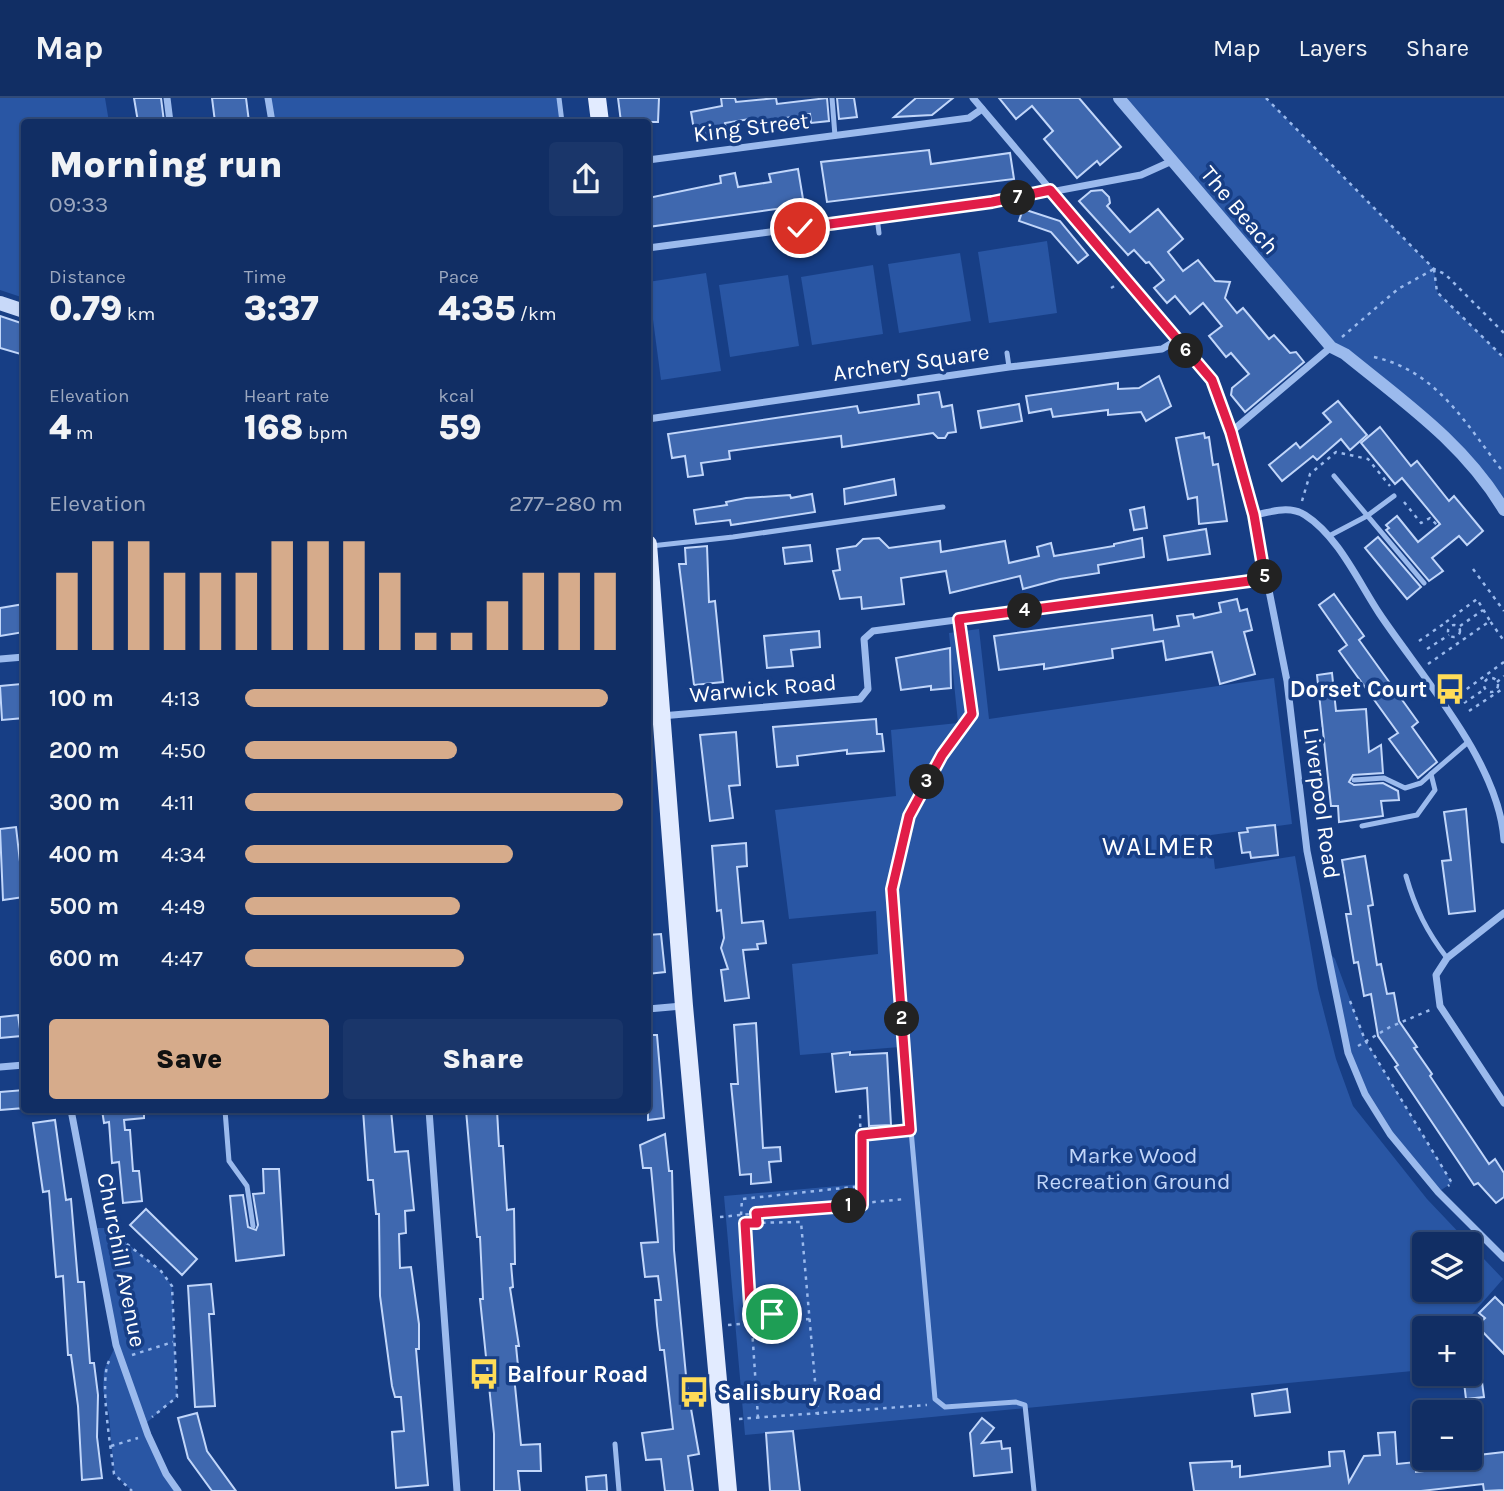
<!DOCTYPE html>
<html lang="en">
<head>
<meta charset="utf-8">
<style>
	body { margin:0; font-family:Karla,sans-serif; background:#1a366a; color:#f1f3f6; height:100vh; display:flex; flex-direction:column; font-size:26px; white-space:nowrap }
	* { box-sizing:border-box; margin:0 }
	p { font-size:23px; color:#9ca8bf }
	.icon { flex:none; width:38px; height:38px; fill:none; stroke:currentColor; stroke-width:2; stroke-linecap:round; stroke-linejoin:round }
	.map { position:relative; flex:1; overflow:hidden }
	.drawer { position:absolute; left:21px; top:21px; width:630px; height:994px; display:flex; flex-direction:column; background:#112e64; border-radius:7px; box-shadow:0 2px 5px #0004,0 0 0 2px #304a78 }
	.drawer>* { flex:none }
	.buttons { position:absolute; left:1412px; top:1134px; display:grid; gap:14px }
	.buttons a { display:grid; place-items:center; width:70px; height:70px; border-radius:7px; background:#112e64; box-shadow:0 2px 5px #0004,0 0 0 2px #304a78; font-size:35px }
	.pin { position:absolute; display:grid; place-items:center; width:60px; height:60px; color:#fff; margin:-30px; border:4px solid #fff; border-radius:50%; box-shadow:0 2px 7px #0007 }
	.km { position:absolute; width:35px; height:35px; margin:-18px; border-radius:50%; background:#222; color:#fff; font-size:19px; line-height:35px; text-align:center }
	.round { display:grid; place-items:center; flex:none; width:74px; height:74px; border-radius:7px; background:#1a366a }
	.head { display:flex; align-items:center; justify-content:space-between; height:119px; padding:0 28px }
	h1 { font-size:38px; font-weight:800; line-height:52px }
	.stats { display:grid; grid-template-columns:repeat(3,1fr); gap:10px; height:119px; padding:7px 28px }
	.stats div { display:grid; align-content:center }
	.stats b { font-size:35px; font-weight:800 }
	.stats small { font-size:19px; font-weight:400 }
	.stats p { font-size:19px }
	.chart { height:196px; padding:14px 28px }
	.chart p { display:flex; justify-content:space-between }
	.chart svg { width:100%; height:126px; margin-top:7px; stroke:#d6ab8b; stroke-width:6 }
	.cta { display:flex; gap:14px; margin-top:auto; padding:14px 28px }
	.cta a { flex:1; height:80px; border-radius:7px; background:#d6ab8b; color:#111; font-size:28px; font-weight:800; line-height:80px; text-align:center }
	.cta a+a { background:#1a366a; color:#f1f3f6 }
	ul { padding:0 28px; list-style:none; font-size:23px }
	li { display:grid; grid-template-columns:112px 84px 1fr; align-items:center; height:52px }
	li i { height:18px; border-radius:9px; background:#d6ab8b }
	header { display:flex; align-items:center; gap:42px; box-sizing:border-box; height:98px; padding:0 35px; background:#112e64; border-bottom:2px solid #304a78 }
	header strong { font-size:33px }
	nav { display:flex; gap:38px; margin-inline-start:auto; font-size:24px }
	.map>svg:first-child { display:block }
</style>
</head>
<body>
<header>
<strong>Map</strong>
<nav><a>Map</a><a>Layers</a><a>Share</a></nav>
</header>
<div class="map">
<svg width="1504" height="1393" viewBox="0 0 1504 1393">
	<rect width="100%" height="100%" fill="#173e85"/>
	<!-- green -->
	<g fill="#2956a4" fill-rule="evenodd">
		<path d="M0,0H105L109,24H24V200L0,192Z"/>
		<path d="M268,0H559L562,24H272Z"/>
		<path d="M1119,0H1266L1434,171L1437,194L1504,260V413L1475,370L1345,257Z"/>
		<path d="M1047,143L1057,215L989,225L978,154Z"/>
		<path d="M960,155L971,223L899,235L888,166Z"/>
		<path d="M873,167L883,236L812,247L801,179Z"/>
		<path d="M706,175L721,273L661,282L648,184Z"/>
		<path d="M788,177L799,248L730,259L719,187Z"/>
		<path d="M979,531L989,621L1274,580L1292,726L1211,737L1215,771L1295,758L1318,891L1336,961L1353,1008L1427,1101L1503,1181L1460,1230H1424L1423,1272L745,1337L724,1098L860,1086L858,1036L908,1030L900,949L800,957L792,866L878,856L876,813L789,821L775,712L896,698L891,632L958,625L949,535ZM1424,1146H1470V1192H1424Z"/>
		<path d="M1328,853L1335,861L1365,942L1452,1085L1438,1094C1403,1051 1364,1008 1348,954C1338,921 1334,886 1328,853Z"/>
		<path d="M96,1130H108L161,1173L172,1188L177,1299L145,1326L178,1393H132L114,1376L109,1317L103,1292L104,1272L116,1247Z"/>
	</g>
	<!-- building -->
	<g fill="#3f68af" stroke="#c1d6fa" stroke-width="2">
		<path d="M134,0H161L164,24H138Z"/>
		<path d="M212,0H246L249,24H215Z"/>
		<path d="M618,0H659L658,24H621Z"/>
		<path d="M721,0H735L736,4L776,0L777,6L827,0L829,23L811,25L810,16L750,26V21L725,25L727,38L696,44L691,14L722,8Z"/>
		<path d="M837,0H854L857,19L839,21Z"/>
		<path d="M916,0H953L932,17L894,19Z"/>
		<path d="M999,0H1079L1121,49L1100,67L1097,63L1077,80L1044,41L1053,33L1032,8L1016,21Z"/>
		<path d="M929,52L931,66L1010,55L1014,81L827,104L821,64Z"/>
		<path d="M798,71L804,107L648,129V100L721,85L720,78L735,75L738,89L771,84L769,76Z"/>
		<path d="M1102,92L1109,99L1110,105L1107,108L1130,134L1158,111L1183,141L1168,154L1183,173L1198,162L1215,183L1230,184L1225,200L1237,215L1243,210L1269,241L1274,237L1290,255L1296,254L1304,264L1245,314L1231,297L1232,290L1249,276L1231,255L1226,259L1209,238L1222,228L1203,205L1190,216L1175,198L1167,205L1154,190L1164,182L1149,164L1146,165L1134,152L1128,157L1079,103L1091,93Z"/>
		<path d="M1023,111L1060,123L1088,157L1078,165L1051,134L1019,123Z"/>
		<path d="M0,218L24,226V257L0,250Z"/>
		<path d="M1159,278L1171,308L1146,323L1141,314L1108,317V312L1053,319L1051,311L1029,315L1026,298L1118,285V291L1139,290Z"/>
		<path d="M939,294L942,309L952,307L956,334L948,335L945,340H938L933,335L842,349L841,338L729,353L730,361L701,365L703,377L688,379L685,358L672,360L668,336L857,308L859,315L919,306L918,297Z"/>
		<path d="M1338,303L1367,337L1350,352L1341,341L1317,362L1313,358L1282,383L1269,367L1296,345L1300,350L1331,324L1323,315Z"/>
		<path d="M1019,306L1022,323L981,330L978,313Z"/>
		<path d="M1380,329L1411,368L1417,363L1449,403L1454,398L1483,433L1467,447L1459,438L1432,460L1443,473L1429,483L1386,432L1389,430L1386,427L1397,418L1418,444L1440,426L1402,380L1395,386L1361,345Z"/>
		<path d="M1204,335L1205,340L1209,339L1213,367L1218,366L1227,423L1199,426L1197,399L1188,401L1176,340Z"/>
		<path d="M894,381L896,397L845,406L844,391Z"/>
		<path d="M812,396L815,414L731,427L730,422L696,426L694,412L727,407L726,404L746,400L790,397L791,400Z"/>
		<path d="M1144,409L1147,430L1134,432L1130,412Z"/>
		<path d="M1206,431L1210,456L1168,462L1164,438Z"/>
		<path d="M1378,439L1421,489L1407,501L1365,450Z"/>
		<path d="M879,440L889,450L940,443L941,454L1005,443L1009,465L1039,458L1037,449L1051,445L1054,458L1114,448V446L1142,440L1144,459L1098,467L1099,475L1060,481L1023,491L1020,478L950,495L946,473L901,480L904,506L862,511L861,499L840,501L833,473L840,472L837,451L856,448L863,441Z"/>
		<path d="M810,447L812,463L785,466L783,450Z"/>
		<path d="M707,448L709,504L715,503L723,584L694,587L679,466H686L685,450Z"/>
		<path d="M1334,496L1364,538L1359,542L1418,624L1412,629L1437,664L1418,680L1389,641L1398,635L1339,553L1347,547L1319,507Z"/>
		<path d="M1237,501L1240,513L1247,511L1252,532L1244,534L1255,576L1220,586L1212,554L1166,562L1163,543L1112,551L1113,560L1044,571V566L999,572L994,538L1152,517L1154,532L1179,528L1177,518L1193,516L1194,520L1221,514L1219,505Z"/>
		<path d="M24,506V534L0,538V510Z"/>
		<path d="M819,533L820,549L791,552L793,568L767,570L764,538Z"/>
		<path d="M950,550L951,590L931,592V588L901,592L896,560Z"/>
		<path d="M1332,575L1336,613L1366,611L1369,654L1381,647L1383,675L1353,677L1349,684L1354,687L1383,685L1398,693L1399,702L1381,703L1383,718L1339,724L1338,708H1331L1317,577Z"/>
		<path d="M21,586L24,620L2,622L0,588Z"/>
		<path d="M876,621L877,636H882L884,653L847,656V652L797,658L798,667L777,669L773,629Z"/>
		<path d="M736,634L740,687L729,688L733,720L710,723L700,637Z"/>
		<path d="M1466,711L1475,813L1449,816L1442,763L1451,762L1444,714Z"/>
		<path d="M1275,727L1278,757L1251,760L1250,754L1242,755L1239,735L1248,734L1247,730Z"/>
		<path d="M16,729L24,799L3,802L0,731Z"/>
		<path d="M746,745L747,768L737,769L742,825L763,823L766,845L757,846L758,851L743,852L749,900L725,903L721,872L728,871L721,850L724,840L721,812L717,813L712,748Z"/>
		<path d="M1365,758L1373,807L1368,808L1377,867L1381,866L1387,896L1394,895L1399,923L1417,949L1414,950L1432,976L1430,978L1489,1066L1495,1061L1504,1075V1099L1496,1105L1478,1085L1474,1087L1395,969L1398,967L1378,938L1371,896L1364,898L1358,864L1354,865L1346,816H1351L1342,762Z"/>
		<path d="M661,836L665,874L648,876V837Z"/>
		<path d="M18,917L21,938L0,940V919Z"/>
		<path d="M756,925L763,1050L780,1049L781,1063L769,1064L771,1084L751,1086V1076L740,1077L731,986H738L734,927Z"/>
		<path d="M648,937H657L664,1020L648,1022Z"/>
		<path d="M850,954V957L887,955L891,1027L869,1028L867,990L836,994L832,956Z"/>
		<path d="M24,992V1010L0,1012V994Z"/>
		<path d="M102,1012H144V1020L124,1022L125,1032H130L133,1073H139L142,1103L123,1105L119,1064L112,1065L109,1024L104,1025Z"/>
		<path d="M363,1012H391L395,1054L408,1053L414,1112L405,1113L406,1135L399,1136L400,1170L411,1169L419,1226V1251H416L428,1387L396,1390L392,1334L404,1333L401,1299H395L392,1288L380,1198L379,1116H376L373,1082H368Z"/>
		<path d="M466,1012H497L499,1048H503L507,1112L514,1111L515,1166H511L513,1189L510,1190L519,1248H516L519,1278H514L521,1347L540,1346L541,1373H518L520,1393H494V1336L480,1201H483L480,1139H477Z"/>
		<path d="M55,1022L66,1102L71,1101L78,1184H84L90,1265H94L98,1297L97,1339L102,1380L82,1382L78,1308L71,1257H68L63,1178L56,1179L49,1093L43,1094L33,1025Z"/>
		<path d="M665,1036L669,1073H672L674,1152L687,1288L699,1356L688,1358L693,1393H665L661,1361L646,1362L642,1335L673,1331L664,1252H660L657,1227L655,1202H661L658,1178L645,1179L641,1145L658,1144L651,1070H643L640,1047Z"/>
		<path d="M263,1071H279L284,1157L236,1163L230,1098L243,1097L248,1129L256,1132L258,1127L253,1096L264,1095Z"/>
		<path d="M146,1111L197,1161L182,1177L130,1127Z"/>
		<path d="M211,1186L214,1216H209L215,1308L195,1309L188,1188Z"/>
		<path d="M1495,1199L1504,1208V1256L1477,1228L1485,1220L1479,1215Z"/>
		<path d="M1463,1276H1481L1484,1299L1466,1301Z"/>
		<path d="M1287,1291L1290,1314L1255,1318L1252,1296Z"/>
		<path d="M197,1315L207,1353L236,1393H212L188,1360L178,1320Z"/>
		<path d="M982,1320L994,1330L982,1345L1001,1343L1002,1351L1010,1350L1012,1374L974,1378L970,1335Z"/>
		<path d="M793,1333L800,1393H770L766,1335Z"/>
		<path d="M1395,1334L1397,1366L1416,1364V1374L1470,1368V1358L1504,1354V1392L1484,1393L1483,1386L1421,1393H1194L1190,1365L1232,1363V1369L1240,1368V1379L1330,1368L1329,1354L1344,1353L1349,1384L1364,1358L1380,1357L1378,1335Z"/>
		<path d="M606,1377L607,1393H587L586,1379Z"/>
	</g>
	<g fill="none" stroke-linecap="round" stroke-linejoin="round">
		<!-- path -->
		<g stroke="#9bbaed" stroke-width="2.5" stroke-dasharray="3.5 5" stroke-linecap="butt">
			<path d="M1266,0L1434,171L1445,176L1504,235"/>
			<path d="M1434,171L1437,194L1504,260"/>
			<path d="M1111,190L1118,186"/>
			<path d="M1342,239L1398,191L1434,171"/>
			<path d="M1374,259C1438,273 1467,328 1504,375"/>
			<path d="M1302,403L1310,376L1336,354L1368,361L1390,388"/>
			<path d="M1404,404L1421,425L1430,420L1438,428"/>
			<path d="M1473,471L1504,513"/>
			<path d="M1446,524L1477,501L1490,523"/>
			<circle cx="1454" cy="533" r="6"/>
			<path d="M1460,528L1483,512"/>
			<path d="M1419,543L1445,525"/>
			<path d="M1427,551L1449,537"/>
			<path d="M1428,566L1490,523L1504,543"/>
			<circle cx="1491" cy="587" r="7"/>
			<path d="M1497,584L1504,578"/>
			<path d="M1453,601L1504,564"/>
			<path d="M1464,605L1485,591"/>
			<path d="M1469,613L1504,590"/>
			<path d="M1350,903L1365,942L1452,1085L1448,1088"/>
			<path d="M886,913L902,912"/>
			<path d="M1358,948L1390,929L1430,912"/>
			<path d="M905,966L892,791L909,718L942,657L966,624"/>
			<path d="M860,1017L862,1107"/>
			<path d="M862,1037L900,1033"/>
			<path d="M741,1117L742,1101L862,1088"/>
			<path d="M720,1119L905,1101"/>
			<path d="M107,1130L161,1173L172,1188L177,1299L152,1319"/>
			<path d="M789,1215L790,1229L774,1231L772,1216Z"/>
			<path d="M789,1222L810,1221"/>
			<path d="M728,1227L773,1223"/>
			<path d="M132,1257L173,1244"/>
			<path d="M109,1263C99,1284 111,1349 114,1376L132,1393"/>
			<path d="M758,1320L745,1125L801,1124L818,1317"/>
			<path d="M739,1321L927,1307"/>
			<path d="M111,1348L138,1340"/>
		</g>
		<!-- service -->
		<g stroke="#9bbaed" stroke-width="5">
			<path d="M559,0L562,24"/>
			<path d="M832,0L835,38"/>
			<path d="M877,119L879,135"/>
			<path d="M1007,255L1009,269"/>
			<path d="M1334,378L1424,485"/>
			<path d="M1329,438L1367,418L1394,398"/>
			<path d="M651,448L733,439L943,409"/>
			<path d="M959,521L972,616"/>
			<path d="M1354,682L1384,680L1405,690L1421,685L1431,676"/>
			<path d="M1362,728L1417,717L1435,692L1431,676L1467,645"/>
			<path d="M1406,778C1415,810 1427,834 1447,860"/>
			<path d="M906,976L935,1301L945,1309L1016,1304L1025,1307L1034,1393"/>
			<path d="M225,1012L229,1063L247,1088L253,1128"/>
			<path d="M615,1346L619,1393"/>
		</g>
		<!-- minor -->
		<g stroke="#9bbaed" stroke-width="7">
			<path d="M167,0L170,24"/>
			<path d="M268,0L272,24"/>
			<path d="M973,0L1212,283L1231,334L1254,417L1287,583L1307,753L1348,955L1365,996L1390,1036L1438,1094L1504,1160"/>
			<path d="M648,62L969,20L982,11"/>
			<path d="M648,150L992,105L1141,77L1172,63"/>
			<path d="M648,321L1009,269L1162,251L1177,242"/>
			<path d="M1231,334L1331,249"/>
			<path d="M1254,417C1272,414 1289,407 1305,417C1338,438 1358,483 1379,515C1421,578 1499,664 1504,742"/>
			<path d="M0,561L24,559"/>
			<path d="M661,618L860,601L868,591L864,541L873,533L1265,481"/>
			<path d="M1504,815L1447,860L1436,877L1440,908L1504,1005"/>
			<path d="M648,911L682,908"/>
			<path d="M0,969L24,967"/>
			<path d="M71,1012L116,1247L148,1337L166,1376L178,1393"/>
			<path d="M429,1012L457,1393"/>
		</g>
		<!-- tertiary -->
		<path stroke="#9bbaed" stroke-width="12" d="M1119,0L1331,249L1345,256C1404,304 1465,346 1504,412"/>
		<!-- secondary -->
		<path stroke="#c8d9f9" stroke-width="14" d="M0,205L24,213"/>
		<!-- primary -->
		<g stroke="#e2ebff" stroke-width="18">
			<path d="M597,0L600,24"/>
			<path d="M648,446L684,908L728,1393"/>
		</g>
	</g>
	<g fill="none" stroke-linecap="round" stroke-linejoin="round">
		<defs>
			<path id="route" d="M772,1216L773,1223L751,1224L745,1125H757L756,1115L862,1107V1037L910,1032L892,791L909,718L942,657L972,616L959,521L1265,481L1254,417L1231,334L1212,282L1050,92L992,104L800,130"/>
		</defs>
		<!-- route casing -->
		<use href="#route" stroke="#fff" stroke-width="14"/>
		<!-- route -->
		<use href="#route" stroke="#e11d48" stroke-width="9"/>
	</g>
	<!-- icons -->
	<defs>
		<symbol id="bus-bare" viewBox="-9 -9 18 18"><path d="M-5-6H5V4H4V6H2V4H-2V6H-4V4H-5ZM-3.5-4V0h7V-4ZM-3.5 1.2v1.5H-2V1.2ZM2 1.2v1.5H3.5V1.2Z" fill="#ffdc58" stroke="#173e85" stroke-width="2.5" paint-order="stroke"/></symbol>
	</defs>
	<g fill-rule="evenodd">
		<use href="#bus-bare" x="1428" y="569" width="44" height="44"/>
		<use href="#bus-bare" x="462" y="1254" width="44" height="44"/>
		<use href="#bus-bare" x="672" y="1272" width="44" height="44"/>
	</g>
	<g text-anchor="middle" stroke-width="7" stroke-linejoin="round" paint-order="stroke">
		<!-- street labels -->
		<g font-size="23" fill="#fff" stroke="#173e85">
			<text transform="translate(751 29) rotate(-7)" y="8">King Street</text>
			<text transform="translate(1240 112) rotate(50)" y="8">The Beach</text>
			<text transform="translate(911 264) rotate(-8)" y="8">Archery Square</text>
			<text transform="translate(763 590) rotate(-5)" y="8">Warwick Road</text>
			<text transform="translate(1322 705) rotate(82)" y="8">Liverpool Road</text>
			<text transform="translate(122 1162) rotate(79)" y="8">Churchill Avenue</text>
		</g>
		<!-- poi labels -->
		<g font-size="23" font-weight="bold" fill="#fff" stroke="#173e85" text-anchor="start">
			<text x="1427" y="599" text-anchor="end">Dorset Court</text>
			<text x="507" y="1284">Balfour Road</text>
			<text x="717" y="1302">Salisbury Road</text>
		</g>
		<!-- park labels -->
		<g font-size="23" fill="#c1d6fa" stroke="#173e85">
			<text x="1133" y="1065">Marke Wood<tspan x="1133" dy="26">Recreation Ground</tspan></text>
		</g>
		<!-- quarter labels -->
		<g font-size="26" letter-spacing="2" fill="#fff" stroke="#173e85">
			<text x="1159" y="757">WALMER</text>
		</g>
	</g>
</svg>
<div class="buttons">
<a><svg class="icon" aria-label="layers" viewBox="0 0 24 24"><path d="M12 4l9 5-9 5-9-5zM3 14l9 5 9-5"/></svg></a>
<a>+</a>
<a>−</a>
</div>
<div class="pin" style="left:772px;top:1216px;background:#1e9e55"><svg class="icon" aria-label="arrive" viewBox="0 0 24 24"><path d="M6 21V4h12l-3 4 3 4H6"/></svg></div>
<div class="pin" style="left:800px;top:130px;background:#d93025"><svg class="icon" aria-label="check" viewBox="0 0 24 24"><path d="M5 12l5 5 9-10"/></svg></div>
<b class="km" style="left:849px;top:1108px">1</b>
<b class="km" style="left:902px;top:921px">2</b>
<b class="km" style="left:927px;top:684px">3</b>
<b class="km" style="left:1025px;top:513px">4</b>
<b class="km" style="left:1265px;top:479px">5</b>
<b class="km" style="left:1186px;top:253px">6</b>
<b class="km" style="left:1018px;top:100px">7</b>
<section class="drawer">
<div class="head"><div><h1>Morning run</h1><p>09:33</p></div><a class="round"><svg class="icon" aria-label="share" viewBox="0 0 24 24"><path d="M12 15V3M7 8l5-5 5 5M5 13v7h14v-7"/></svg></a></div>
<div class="stats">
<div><p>Distance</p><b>0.79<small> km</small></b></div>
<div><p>Time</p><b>3:37</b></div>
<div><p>Pace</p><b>4:35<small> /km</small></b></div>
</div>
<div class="stats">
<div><p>Elevation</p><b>4<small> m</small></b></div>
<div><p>Heart rate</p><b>168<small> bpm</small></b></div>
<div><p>kcal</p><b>59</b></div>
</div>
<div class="chart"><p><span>Elevation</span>277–280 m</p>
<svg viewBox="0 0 160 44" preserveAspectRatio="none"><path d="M5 44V17M15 44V6M25 44V6M35 44V17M45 44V17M55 44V17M65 44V6M75 44V6M85 44V6M95 44V17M105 44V38M115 44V38M125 44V27M135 44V17M145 44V17M155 44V17"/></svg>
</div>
<ul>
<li><b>100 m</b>4:13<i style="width:96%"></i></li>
<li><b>200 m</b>4:50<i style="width:56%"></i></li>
<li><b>300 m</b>4:11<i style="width:100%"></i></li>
<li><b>400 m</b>4:34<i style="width:71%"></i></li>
<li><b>500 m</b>4:49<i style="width:57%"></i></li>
<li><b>600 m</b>4:47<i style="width:58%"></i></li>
</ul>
<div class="cta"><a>Save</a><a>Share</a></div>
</section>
</div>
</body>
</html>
